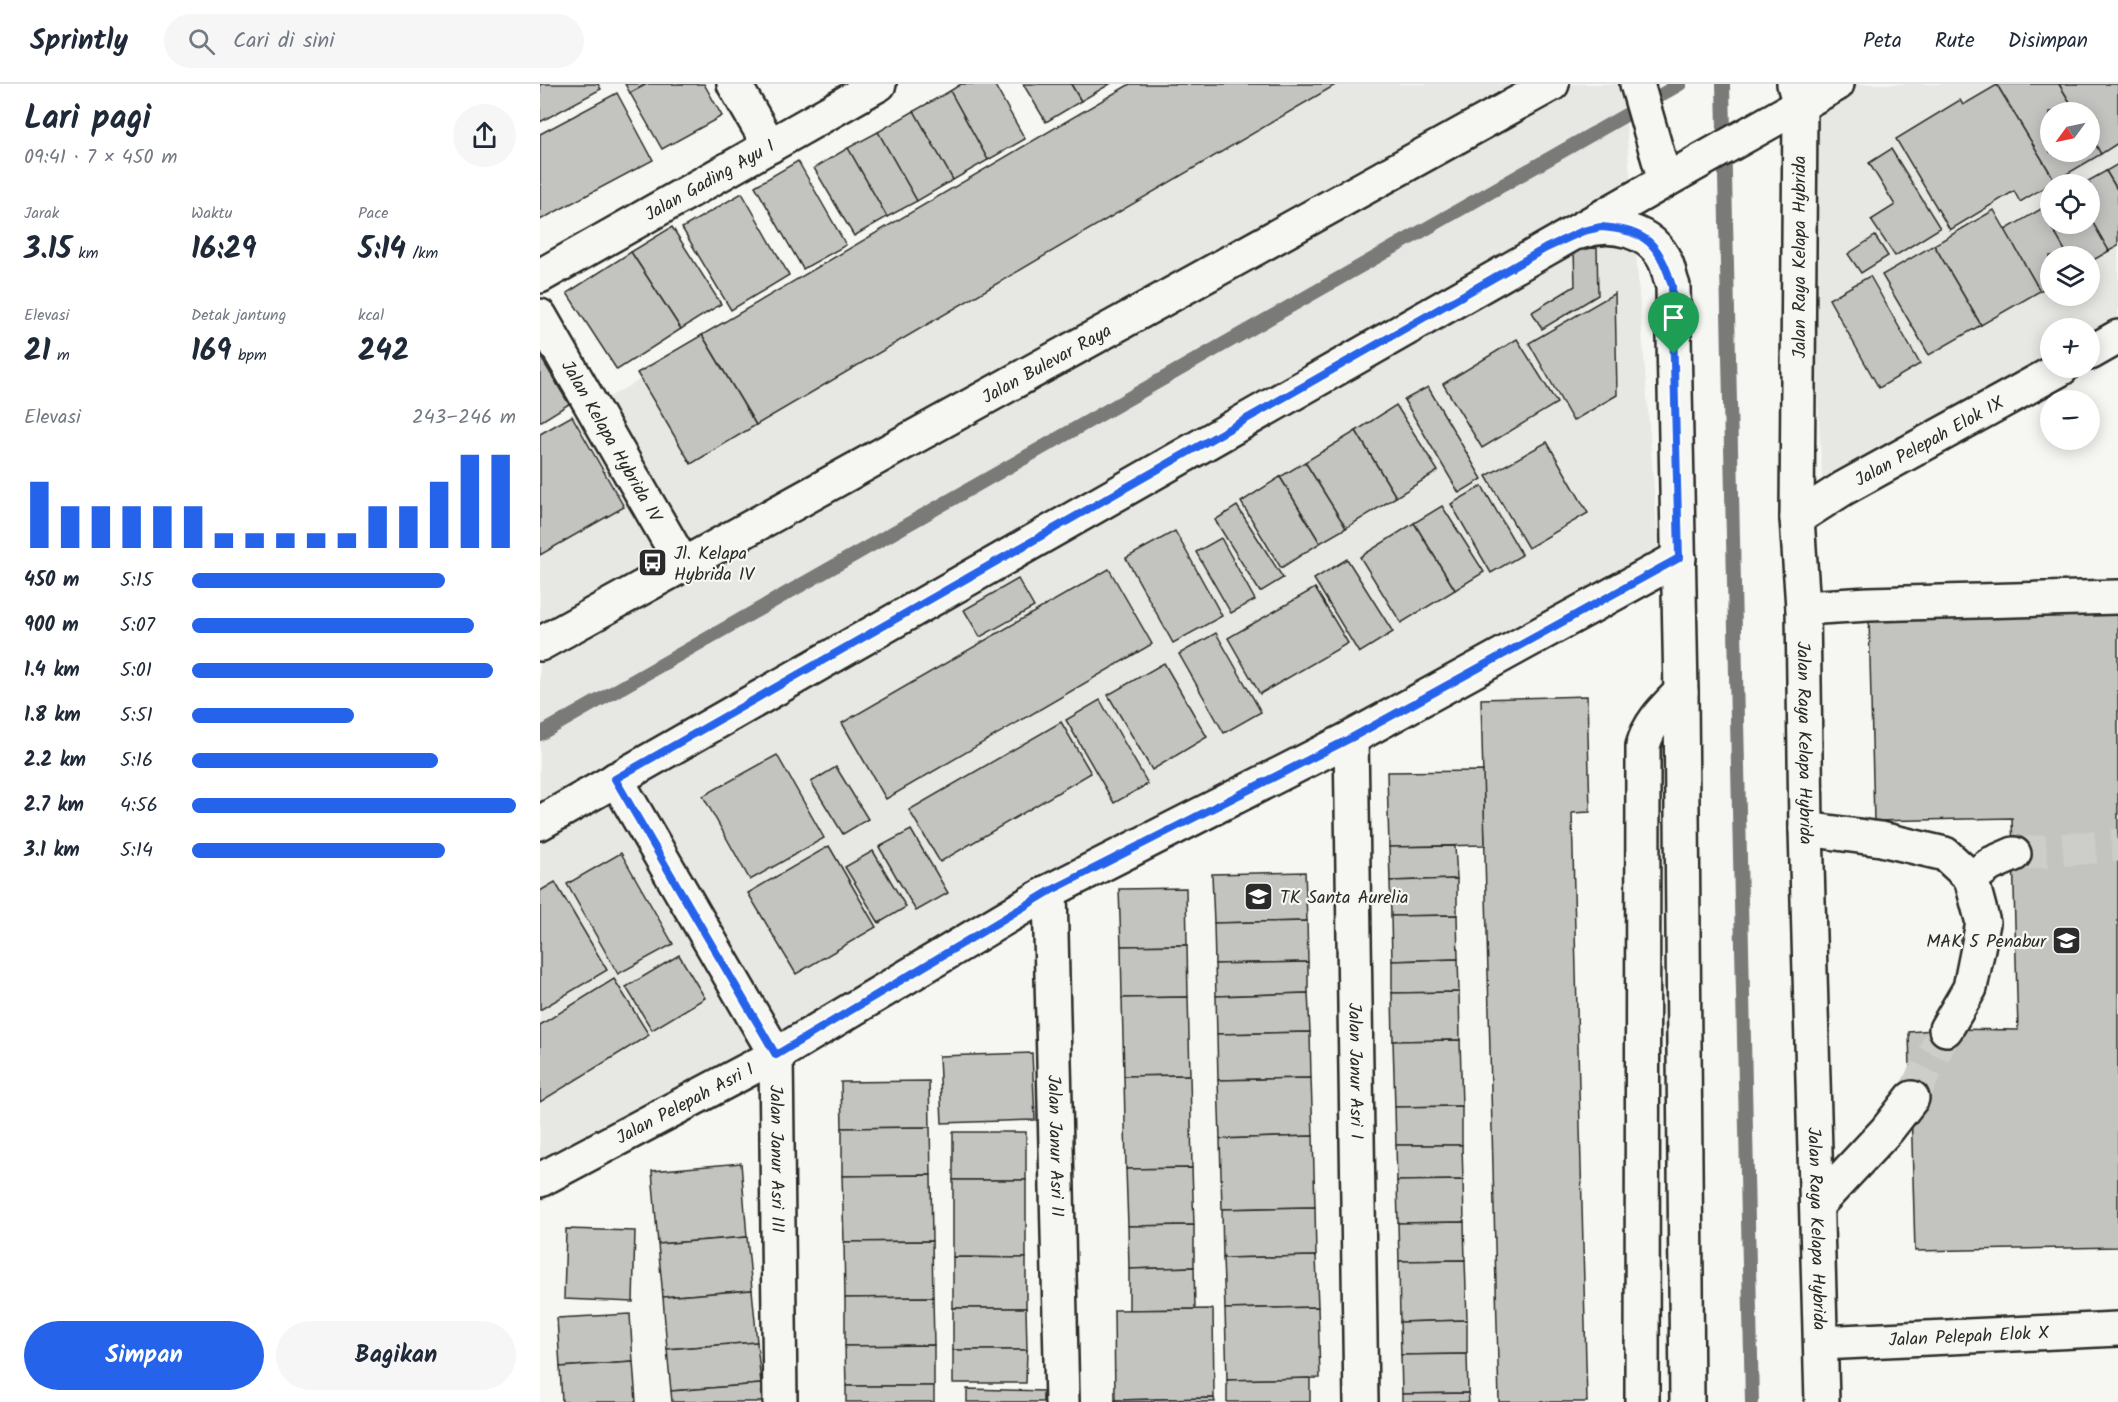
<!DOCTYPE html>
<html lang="id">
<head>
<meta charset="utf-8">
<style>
	body { margin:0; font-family:Kalam,sans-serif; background:#f6f6f7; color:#1f2937; height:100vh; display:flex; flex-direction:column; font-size:22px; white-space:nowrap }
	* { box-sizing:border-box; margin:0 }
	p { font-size:20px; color:#747a83 }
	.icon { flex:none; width:33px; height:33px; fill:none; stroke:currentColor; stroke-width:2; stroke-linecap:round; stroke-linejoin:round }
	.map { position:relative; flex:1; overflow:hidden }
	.sheet { display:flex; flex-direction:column; background:#fff; width:540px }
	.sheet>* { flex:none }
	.needle { width:39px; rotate:237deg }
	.tools { position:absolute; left:1500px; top:18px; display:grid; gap:12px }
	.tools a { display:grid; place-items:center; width:60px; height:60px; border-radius:50%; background:#fff; box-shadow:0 3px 15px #0003; font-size:30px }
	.pin { position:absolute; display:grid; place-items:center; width:51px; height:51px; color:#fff; margin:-62px -26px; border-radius:50% 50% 50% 0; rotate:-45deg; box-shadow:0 0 6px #0007 }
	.pin .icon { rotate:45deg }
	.round { display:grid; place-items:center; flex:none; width:63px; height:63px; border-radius:32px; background:#f6f6f7 }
	.headline { display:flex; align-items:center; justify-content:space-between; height:102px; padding:0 24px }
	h1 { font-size:33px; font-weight:700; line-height:45px }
	.metrics { display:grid; grid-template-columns:repeat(3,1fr); gap:9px; height:102px; padding:6px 24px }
	.metrics div { display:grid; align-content:center }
	.metrics b { font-size:30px; font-weight:700 }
	.metrics small { font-size:16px; font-weight:400 }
	.metrics p { font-size:16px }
	.chart { height:168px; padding:12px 24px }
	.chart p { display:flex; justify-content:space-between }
	.chart svg { width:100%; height:108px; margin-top:6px; stroke:#2563eb; stroke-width:6 }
	.cta { display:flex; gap:12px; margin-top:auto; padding:12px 24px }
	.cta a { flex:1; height:69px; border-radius:36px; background:#2563eb; color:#fff; font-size:24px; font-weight:700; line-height:69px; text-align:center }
	.cta a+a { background:#f6f6f7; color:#1f2937 }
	ul { padding:0 24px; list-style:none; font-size:20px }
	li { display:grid; grid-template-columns:96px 72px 1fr; align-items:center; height:45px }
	li i { height:15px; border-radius:8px; background:#2563eb }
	header { display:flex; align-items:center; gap:36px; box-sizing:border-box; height:84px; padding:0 30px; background:#fff; border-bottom:2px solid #e0e1e3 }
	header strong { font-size:28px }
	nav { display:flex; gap:33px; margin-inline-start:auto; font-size:21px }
	.search { width:420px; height:54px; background:#f6f6f7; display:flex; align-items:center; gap:15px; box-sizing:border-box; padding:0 21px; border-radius:33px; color:#747a83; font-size:22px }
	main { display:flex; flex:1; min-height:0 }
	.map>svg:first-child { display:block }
</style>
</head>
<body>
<header>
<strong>Sprintly</strong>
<div class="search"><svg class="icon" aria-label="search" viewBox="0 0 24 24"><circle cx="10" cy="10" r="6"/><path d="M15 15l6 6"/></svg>Cari di sini</div>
<nav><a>Peta</a><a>Rute</a><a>Disimpan</a></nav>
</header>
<main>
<section class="sheet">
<div class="headline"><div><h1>Lari pagi</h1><p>09:41 · 7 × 450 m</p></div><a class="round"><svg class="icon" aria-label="share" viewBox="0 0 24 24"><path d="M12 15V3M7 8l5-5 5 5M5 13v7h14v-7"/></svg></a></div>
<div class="metrics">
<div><p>Jarak</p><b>3.15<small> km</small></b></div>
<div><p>Waktu</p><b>16:29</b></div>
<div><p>Pace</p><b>5:14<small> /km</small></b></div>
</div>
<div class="metrics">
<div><p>Elevasi</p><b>21<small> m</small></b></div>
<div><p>Detak jantung</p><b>169<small> bpm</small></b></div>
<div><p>kcal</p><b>242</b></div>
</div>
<div class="chart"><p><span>Elevasi</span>243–246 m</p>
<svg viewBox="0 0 160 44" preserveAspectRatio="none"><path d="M5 44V17M15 44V27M25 44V27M35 44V27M45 44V27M55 44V27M65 44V38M75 44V38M85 44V38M95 44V38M105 44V38M115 44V27M125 44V27M135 44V17M145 44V6M155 44V6"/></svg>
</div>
<ul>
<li><b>450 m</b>5:15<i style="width:78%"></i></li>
<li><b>900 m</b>5:07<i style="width:87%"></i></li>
<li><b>1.4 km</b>5:01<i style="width:93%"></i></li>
<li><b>1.8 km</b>5:51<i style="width:50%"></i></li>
<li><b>2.2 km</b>5:16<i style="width:76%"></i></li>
<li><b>2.7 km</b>4:56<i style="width:100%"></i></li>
<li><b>3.1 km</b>5:14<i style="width:78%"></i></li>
</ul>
<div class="cta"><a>Simpan</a><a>Bagikan</a></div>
</section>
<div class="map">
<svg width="1578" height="1318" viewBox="0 0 1578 1318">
	<rect width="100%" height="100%" fill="#f6f6f2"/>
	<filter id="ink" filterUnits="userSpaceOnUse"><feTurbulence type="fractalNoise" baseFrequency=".0167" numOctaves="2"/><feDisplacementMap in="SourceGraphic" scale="12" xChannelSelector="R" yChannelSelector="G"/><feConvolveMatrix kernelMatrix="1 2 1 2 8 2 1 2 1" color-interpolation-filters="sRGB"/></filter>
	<g filter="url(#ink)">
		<!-- built -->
		<g fill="#e7e7e3" fill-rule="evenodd">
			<path d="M625,0H1083L1119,471L0,1119V352Z"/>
			<path d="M1312,0H1578V242L1550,258V244H1510V281L1283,412L1263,28ZM1510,28H1550V68H1510ZM1510,100H1550V140H1510ZM1510,172H1550V212H1510Z"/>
		</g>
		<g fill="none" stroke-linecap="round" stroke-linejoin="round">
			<!-- stream -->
			<g stroke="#7a7a78" stroke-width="14">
				<path d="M1183,0L1212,1318"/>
				<path d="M0,650L1140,0"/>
			</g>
		</g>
		<!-- building -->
		<g fill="#c3c3c0" stroke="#2b2b2b" stroke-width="1.5">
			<path d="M0,0H58L61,5L0,38Z"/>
			<path d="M85,0H107L90,9Z"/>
			<path d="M107,0H164L182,32L122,65L90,9Z"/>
			<path d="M421,0H454L485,55L448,76L410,7Z"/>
			<path d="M483,0H531L541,17L506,38Z"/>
			<path d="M531,0H570L541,17Z"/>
			<path d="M590,0H797L216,341L162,251Z"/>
			<path d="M1458,0H1519L1536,28H1510V68H1550V50L1561,70L1515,97L1457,1Z"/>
			<path d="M1519,0H1578V59L1561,70L1550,50V28H1536Z"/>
			<path d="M1457,1L1515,97L1480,118L1474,107L1410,146L1356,55L1420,16L1423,21Z"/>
			<path d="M410,7L448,76L413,96L374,27Z"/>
			<path d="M77,9L113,76L0,136V50Z"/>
			<path d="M374,27L413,96L377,117L338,48Z"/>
			<path d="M338,48L377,117L347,133L308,64Z"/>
			<path d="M308,64L347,133L314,152L274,84Z"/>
			<path d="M1351,65L1400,144L1355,172L1331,136L1355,121L1329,79Z"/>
			<path d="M258,77L306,161L263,185L215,102Z"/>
			<path d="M1578,80V107L1566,87Z"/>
			<path d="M1566,87L1578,107V162L1569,167L1550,134V100H1543Z"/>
			<path d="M202,109L249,191L191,226L142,144Z"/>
			<path d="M1510,119V140H1550V134L1569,167L1550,178V172H1528L1501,125Z"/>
			<path d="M1501,125L1528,172H1510V201L1500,207L1465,146Z"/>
			<path d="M1454,126L1500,207L1441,241L1394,161Z"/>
			<path d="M132,143L181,220L141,245L91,168Z"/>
			<path d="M1335,152L1348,172L1321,189L1308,170Z"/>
			<path d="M1394,161L1441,241L1389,271L1342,191Z"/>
			<path d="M1057,164L1058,211L1002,245L992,228L1035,202L1034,165Z"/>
			<path d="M91,168L141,245L77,286L27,209Z"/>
			<path d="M1330,192L1380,280L1339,304L1289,215Z"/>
			<path d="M1075,209L1077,311L1033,337L989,259Z"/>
			<path d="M162,251L216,341L151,380L97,289Z"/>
			<path d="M977,255L1017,319L942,364L903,300Z"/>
			<path d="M0,272L29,320L0,338Z"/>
			<path d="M888,303L942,395L919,409L864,316Z"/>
			<path d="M856,321L898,387L856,413L816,347Z"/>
			<path d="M32,332L84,423L0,471V350Z"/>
			<path d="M816,347L856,413L806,444L765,378Z"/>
			<path d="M1007,358L1048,429L988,464L946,392Z"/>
			<path d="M765,378L806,444L780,459L740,393Z"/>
			<path d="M740,393L780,459L741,484L701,418Z"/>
			<path d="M942,402L982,471L951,489L911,420Z"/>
			<path d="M697,422L743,494L720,508L675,436Z"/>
			<path d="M902,422L944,488L915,506L874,439Z"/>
			<path d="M874,439L915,506L861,539L820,473Z"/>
			<path d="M635,447L682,532L633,559L586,474Z"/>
			<path d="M681,454L715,516L691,529L656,468Z"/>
			<path d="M807,475L853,548L819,569L774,495Z"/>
			<path d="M569,485L612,560L346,715L302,639Z"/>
			<path d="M478,495L494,523L440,553L424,526Z"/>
			<path d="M775,504L808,559L720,610L688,554Z"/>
			<path d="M1578,527V1163L1375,1167L1369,948L1406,945L1478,946L1472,734L1334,737L1329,533Z"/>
			<path d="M676,549L721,628L684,649L639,570Z"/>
			<path d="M624,579L667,653L612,686L568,611Z"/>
			<path d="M1047,612L1050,728L1032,729L1047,1318H959L941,615Z"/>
			<path d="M560,616L608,700L574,719L526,636Z"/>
			<path d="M521,638L551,689L400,778L369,726Z"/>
			<path d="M237,671L284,754L210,796L163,712Z"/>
			<path d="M296,683L328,735L303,750L271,698Z"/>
			<path d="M943,687L945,761L849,763L847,688Z"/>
			<path d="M371,746L408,809L376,827L339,763Z"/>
			<path d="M289,762L336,843L256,890L208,809Z"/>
			<path d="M915,762L917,795L850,797L849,763Z"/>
			<path d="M333,767L366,823L339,839L305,783Z"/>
			<path d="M81,769L133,860L78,890L27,800Z"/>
			<path d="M765,788L767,837L674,839L672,790Z"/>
			<path d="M917,795V831L851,832L850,797Z"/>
			<path d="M15,798L67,886L0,926V807Z"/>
			<path d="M646,804L647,861L581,862L579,805Z"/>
			<path d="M917,831L918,875L852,877L851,832Z"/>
			<path d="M767,837L768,878L675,880L674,839Z"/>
			<path d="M647,861L648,913L582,914L581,862Z"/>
			<path d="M139,871L165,914L112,946L86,903Z"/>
			<path d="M918,875L919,908L852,909V877Z"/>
			<path d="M768,878V909L676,912L675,880Z"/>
			<path d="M74,895L109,951L0,1018V941Z"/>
			<path d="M919,908L920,956L853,957L852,909Z"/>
			<path d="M768,909L770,948L677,950L676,912Z"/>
			<path d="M648,913L650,991L584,992L582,914Z"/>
			<path d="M770,948L771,994L678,996L677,950Z"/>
			<path d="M920,956L922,1022L855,1023L853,957Z"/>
			<path d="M492,969L495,1036L402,1039L399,972Z"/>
			<path d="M650,991L652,1084L586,1085L584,992Z"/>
			<path d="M771,994L773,1052L680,1055L678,996Z"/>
			<path d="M389,997L390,1043L302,1044L301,998Z"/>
			<path d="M922,1022V1061H856L855,1023Z"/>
			<path d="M390,1043L391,1091L302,1092V1044Z"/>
			<rect x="413" y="1048" width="73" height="48"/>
			<path d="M773,1052L775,1123L682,1125L680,1055Z"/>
			<path d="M856,1061H922L923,1096L857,1097Z"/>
			<path d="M201,1079L207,1153L118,1160L112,1087Z"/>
			<path d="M652,1084L654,1141L588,1142L586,1085Z"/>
			<path d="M391,1091L392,1157L304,1158L302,1092Z"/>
			<path d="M413,1096H486V1174L413,1173Z"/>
			<path d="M923,1096L924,1138L858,1139L857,1097Z"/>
			<path d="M775,1123L776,1172L683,1174L682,1125Z"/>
			<path d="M924,1138L925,1176L859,1177L858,1139Z"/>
			<path d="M654,1141V1183L589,1185L588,1142Z"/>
			<path d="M26,1145L95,1147L93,1218L24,1215Z"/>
			<path d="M207,1153L212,1206L123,1213L118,1160Z"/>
			<path d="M392,1157L393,1213L305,1214L304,1158Z"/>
			<path d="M776,1172L778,1223L685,1225L683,1174Z"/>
			<path d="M413,1173L486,1174V1224H413Z"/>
			<path d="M925,1176L927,1236L860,1238L859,1177Z"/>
			<path d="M654,1183L655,1225L589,1226V1185Z"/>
			<path d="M212,1206L217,1258L127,1265L123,1213Z"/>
			<path d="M393,1213L394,1261L305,1262V1214Z"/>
			<path d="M778,1223L780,1294L687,1296L685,1225Z"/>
			<path d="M413,1224H486L487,1266H413Z"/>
			<path d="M673,1225L674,1314L575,1316L574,1226Z"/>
			<path d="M90,1230L93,1278L20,1283L17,1234Z"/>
			<path d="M927,1236V1270L861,1271L860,1238Z"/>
			<path d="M217,1258L221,1300L131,1307L127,1265Z"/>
			<path d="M394,1261V1302H306L305,1262Z"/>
			<path d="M413,1266H487L486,1299H413Z"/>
			<path d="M927,1270L928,1309L862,1310L861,1271Z"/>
			<path d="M93,1278L96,1318H22L20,1283Z"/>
			<path d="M770,1294V1318H687V1296Z"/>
			<path d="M221,1300L222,1318H132L131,1307Z"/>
			<rect x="306" y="1302" width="88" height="16"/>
			<path d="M427,1305L503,1307V1318H427Z"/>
			<path d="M928,1309L929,1318H862V1310Z"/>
			<path d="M674,1314L675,1318H575V1316Z"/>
		</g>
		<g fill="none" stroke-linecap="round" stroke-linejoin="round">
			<!-- minor-tunnel -->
			<g stroke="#cdcdca" stroke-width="33" stroke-dasharray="33 16" stroke-linecap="butt">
				<path d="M1474,770L1578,761"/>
				<path d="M1372,1014L1406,945"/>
			</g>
			<defs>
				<g id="minor">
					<path d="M194,0L230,62"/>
					<path id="s1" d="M1254,0L1260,22L1257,434L1263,524L1266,745L1282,1318"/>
					<path d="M1040,148C1071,137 1112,146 1126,179C1129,186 1130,195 1133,202L1141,608L1147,1318"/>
					<path id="s2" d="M0,192L339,0"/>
					<path id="s3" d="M0,232L143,481"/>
					<path d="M1550,269L1578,253"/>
					<path id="s4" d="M1257,434L1304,404L1522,284"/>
					<path d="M1263,524L1329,520L1578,513"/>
					<path id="s5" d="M0,560L1012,0"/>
					<path id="s6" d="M811,654L821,1318"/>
					<path id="s7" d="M76,695L236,971L240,1318"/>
					<path d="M0,739L1125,97"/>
					<path d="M1266,745L1341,755L1405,770L1431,794L1443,839L1430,904L1406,945"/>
					<path d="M1431,794L1451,780L1474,770"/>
					<path id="s8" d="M510,807L522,1318"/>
					<path id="s9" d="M0,1096L236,971L510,807L811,654L1139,474"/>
					<path d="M1277,1121L1347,1046L1372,1014"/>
					<path id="s10" d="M1281,1259L1578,1245"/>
					<path d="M1102,1318L1103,662C1109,639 1124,625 1141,608"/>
				</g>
				<path id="major" d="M1097,0L1125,97L1297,0"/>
			</defs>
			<!-- minor casing -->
			<use href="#minor" stroke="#2b2b2b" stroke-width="38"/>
			<!-- major casing -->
			<use href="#major" stroke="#2b2b2b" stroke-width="38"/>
			<!-- minor -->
			<use href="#minor" stroke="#f6f6f2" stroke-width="33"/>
			<!-- major -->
			<use href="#major" stroke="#f6f6f2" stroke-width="33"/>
		</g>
	</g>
	<g fill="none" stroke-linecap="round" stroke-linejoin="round" filter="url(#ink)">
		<defs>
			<path id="route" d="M1061,143C1106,146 1120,160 1132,202L1139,474L811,654L510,807L236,971L75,695L1006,164L1043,147Z"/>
		</defs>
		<!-- route casing -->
		<use href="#route" stroke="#fff" stroke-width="12"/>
		<!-- route -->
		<use href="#route" stroke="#2563eb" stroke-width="8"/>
	</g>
	<!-- icons -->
	<defs>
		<symbol id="bus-square" viewBox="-11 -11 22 22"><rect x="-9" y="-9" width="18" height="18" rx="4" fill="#2b2b2b" stroke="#f6f6f2"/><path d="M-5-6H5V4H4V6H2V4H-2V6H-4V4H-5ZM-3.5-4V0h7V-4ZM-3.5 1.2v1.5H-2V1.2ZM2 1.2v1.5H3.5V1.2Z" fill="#fff"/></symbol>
		<symbol id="school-square" viewBox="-11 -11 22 22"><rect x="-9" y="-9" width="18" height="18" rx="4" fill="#2b2b2b" stroke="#f6f6f2"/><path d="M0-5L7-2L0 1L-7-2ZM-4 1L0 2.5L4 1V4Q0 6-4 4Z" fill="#fff"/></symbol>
	</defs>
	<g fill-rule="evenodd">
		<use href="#bus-square" x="96" y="462" width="33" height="33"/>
		<use href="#school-square" x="702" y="796" width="33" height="33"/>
		<use href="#school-square" x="1510" y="840" width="33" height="33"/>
	</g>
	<g text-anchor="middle" stroke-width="4.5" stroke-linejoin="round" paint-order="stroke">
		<!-- street labels -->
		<g font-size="18" fill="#2b2b2b" stroke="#f6f6f2">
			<text dy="6" stroke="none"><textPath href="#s2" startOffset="195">Jalan Gading Ayu I</textPath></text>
			<text transform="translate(1259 173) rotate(-90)" y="6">Jalan Raya Kelapa Hybrida</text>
			<text dy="6" stroke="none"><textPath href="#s5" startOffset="579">Jalan Bulevar Raya</textPath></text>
			<text dy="6" stroke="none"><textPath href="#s3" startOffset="144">Jalan Kelapa Hybrida IV</textPath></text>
			<text dy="6" stroke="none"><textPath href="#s4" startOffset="153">Jalan Pelepah Elok IX</textPath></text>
			<text dy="6" stroke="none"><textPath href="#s1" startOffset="660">Jalan Raya Kelapa Hybrida</textPath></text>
			<text dy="6" stroke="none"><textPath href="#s6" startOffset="333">Jalan Janur Asri I</textPath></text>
			<text dy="6" stroke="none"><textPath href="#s9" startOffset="164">Jalan Pelepah Asri I</textPath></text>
			<text dy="6" stroke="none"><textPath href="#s8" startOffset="255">Jalan Janur Asri II</textPath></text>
			<text dy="6" stroke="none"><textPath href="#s7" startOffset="423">Jalan Janur Asri III</textPath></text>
			<text dy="6" stroke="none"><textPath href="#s1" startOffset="1146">Jalan Raya Kelapa Hybrida</textPath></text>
			<text dy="6" stroke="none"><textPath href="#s10" startOffset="148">Jalan Pelepah Elok X</textPath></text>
		</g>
		<!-- poi labels -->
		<g font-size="18" fill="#2b2b2b" stroke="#f6f6f2" text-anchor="start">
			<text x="134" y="475">Jl. Kelapa<tspan x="134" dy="21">Hybrida IV</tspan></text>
			<text x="740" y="819">TK Santa Aurelia</text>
			<text x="1506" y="863" text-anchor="end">MAK 5 Penabur</text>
		</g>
	</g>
</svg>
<div class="tools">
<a><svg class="needle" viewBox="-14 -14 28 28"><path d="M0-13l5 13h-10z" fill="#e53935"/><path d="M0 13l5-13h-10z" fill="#747a83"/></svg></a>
<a><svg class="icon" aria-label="locate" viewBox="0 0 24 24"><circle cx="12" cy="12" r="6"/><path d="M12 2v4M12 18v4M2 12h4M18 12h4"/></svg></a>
<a><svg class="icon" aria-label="layers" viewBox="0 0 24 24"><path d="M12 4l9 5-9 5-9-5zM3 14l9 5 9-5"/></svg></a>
<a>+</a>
<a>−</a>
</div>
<div class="pin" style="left:1134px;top:270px;background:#1e9e55"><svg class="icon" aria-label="arrive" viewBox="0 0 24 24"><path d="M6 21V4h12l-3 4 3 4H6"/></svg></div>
</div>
</main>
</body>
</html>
